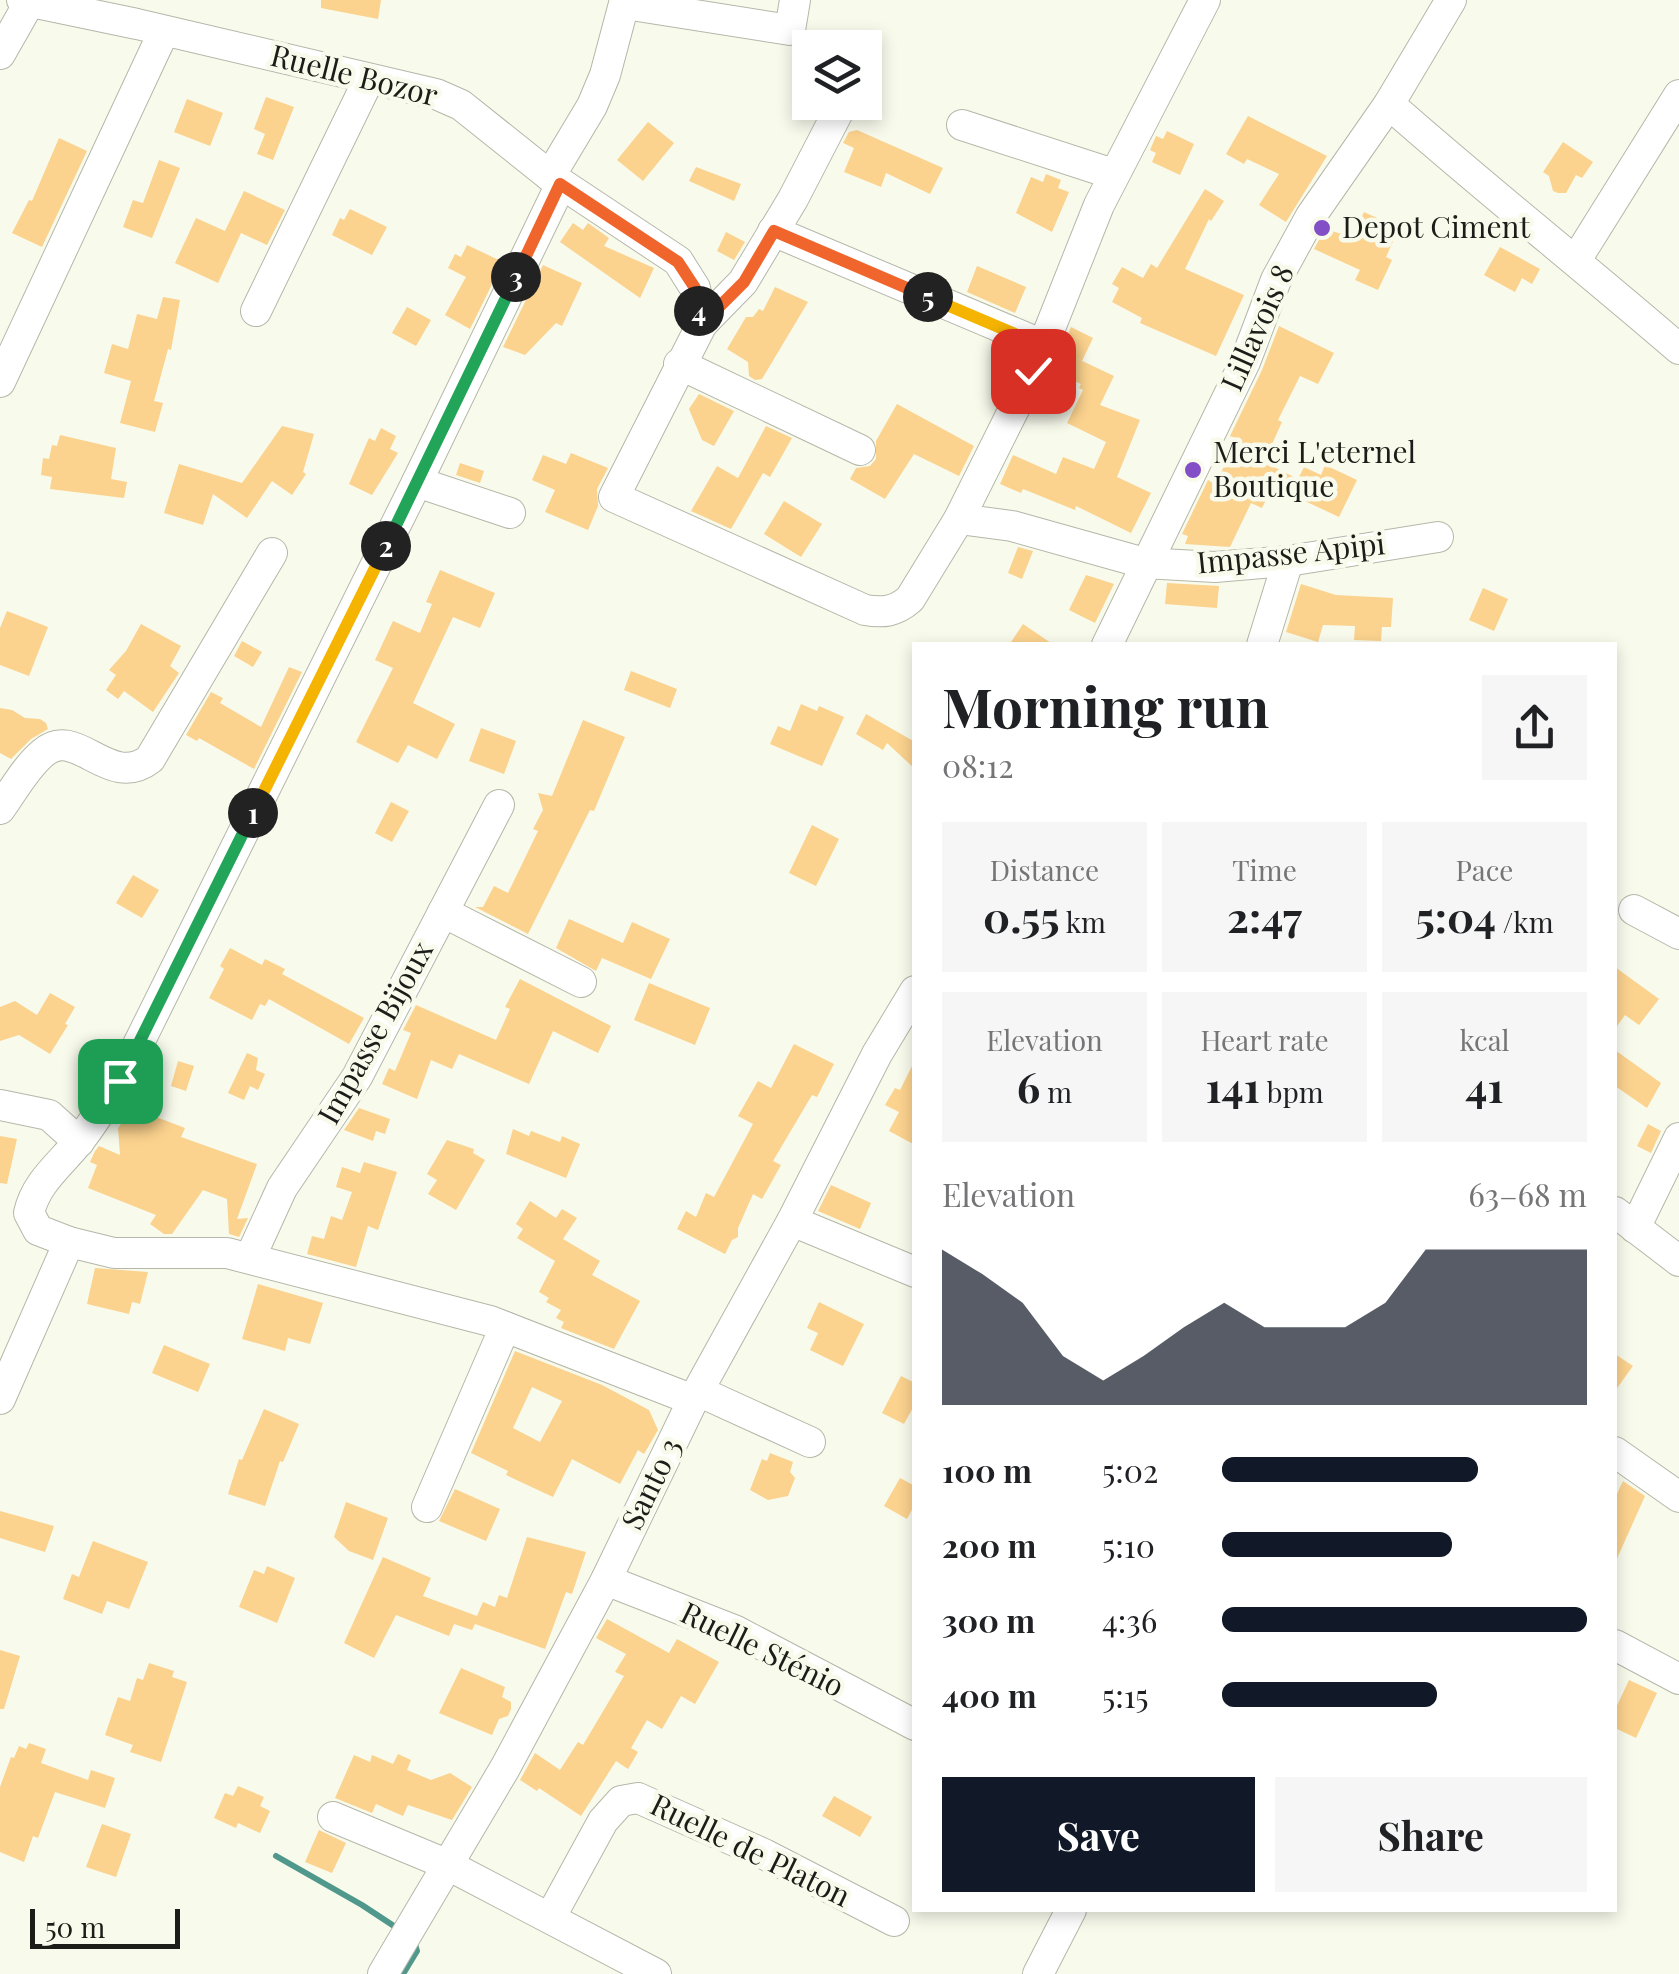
<!DOCTYPE html>
<html lang="en">
<head>
<meta charset="utf-8">
<style>
	body { margin:0; font-family:"Playfair Display",serif; background:#f6f6f6; color:#202124; height:100vh; display:flex; flex-direction:column; font-size:38px; white-space:nowrap }
	* { box-sizing:border-box; margin:0 }
	p { font-size:32px; color:#757577 }
	.icon { flex:none; width:55px; height:55px; fill:none; stroke:currentColor; stroke-width:2; stroke-linecap:round; stroke-linejoin:round }
	.map { position:relative; flex:1; overflow:hidden }
	.drawer { position:absolute; left:912px; top:642px; width:705px; height:1270px; display:flex; flex-direction:column; background:#fff; border-radius:0px; box-shadow:0 5px 15px #0003 }
	.drawer>* { flex:none }
	.fabs { position:absolute; left:792px; top:30px; display:grid; gap:20px }
	.fabs a { display:grid; place-items:center; width:90px; height:90px; border-radius:0px; background:#fff; box-shadow:0 5px 15px #0003; font-size:50px }
	.scale { position:absolute; left:30px; bottom:25px; width:150px; box-sizing:border-box; padding-left:10px; border:5px solid #1c1d18; border-top:0; font-size:28px; line-height:35px; white-space:nowrap; color:#1c1d18; -webkit-text-stroke:8px #f8fbec; paint-order:stroke }
	.pin { position:absolute; display:grid; place-items:center; width:85px; height:85px; color:#fff; margin:-42px; border-radius:20px; box-shadow:0 5px 15px #0006 }
	.km { position:absolute; width:50px; height:50px; margin:-25px; border-radius:50%; background:#222; color:#fff; font-size:28px; line-height:50px; text-align:center }
	.round { display:grid; place-items:center; flex:none; width:105px; height:105px; border-radius:0px; background:#f6f6f6 }
	.overview { display:flex; align-items:center; justify-content:space-between; height:170px; padding:0 30px }
	h1 { font-size:55px; font-weight:700; line-height:75px }
	.stats { display:grid; grid-template-columns:repeat(3,1fr); gap:15px; height:170px; padding:10px 30px }
	.stats div { display:grid; align-content:center; border-radius:0px; background:#f6f6f6; text-align:center }
	.stats b { font-size:42px; font-weight:700 }
	.stats small { font-size:28px; font-weight:400 }
	.stats p { font-size:28px }
	.chart { height:280px; padding:20px 30px }
	.chart p { display:flex; justify-content:space-between }
	.chart svg { width:100%; height:180px; margin-top:10px; fill:#111827; opacity:.7 }
	.primary-button { display:flex; gap:20px; margin-top:auto; padding:20px 30px }
	.primary-button a { flex:1; height:115px; border-radius:0px; background:#111827; color:#fff; font-size:40px; font-weight:700; line-height:115px; text-align:center }
	.primary-button a+a { background:#f6f6f6; color:#202124 }
	ul { padding:0 30px; list-style:none; font-size:32px }
	li { display:grid; grid-template-columns:160px 120px 1fr; align-items:center; height:75px }
	li i { height:25px; border-radius:12px; background:#111827 }
	.map>svg:first-child { display:block }
</style>
</head>
<body>
<div class="map">
<svg width="1679" height="1974" viewBox="0 0 1679 1974">
	<rect width="100%" height="100%" fill="#f8fbec"/>
	<g fill="none" stroke-linecap="round" stroke-linejoin="round">
		<!-- stream -->
		<g stroke="#50988c" stroke-width="6">
			<path d="M276,1856L362,1905L400,1930"/>
			<path d="M403,1974L417,1951L414,1941"/>
		</g>
	</g>
	<!-- building -->
	<g fill="#fbd28e" fill-rule="evenodd">
		<path d="M321,0H381L378,19L321,8Z"/>
		<path d="M266,97L294,107L273,160L257,154L265,134L254,129Z"/>
		<path d="M187,99L223,113L210,146L174,132Z"/>
		<path d="M1248,116L1327,156L1286,222L1259,205L1279,174L1247,159L1244,164L1226,154Z"/>
		<path d="M648,122L674,143L643,181L617,160Z"/>
		<path d="M857,130L943,168L930,194L886,173L881,187L844,172L854,148L843,143L849,132Z"/>
		<path d="M1167,131L1194,144L1180,175L1152,162L1156,153L1150,150L1156,136L1163,139Z"/>
		<path d="M59,138L87,151L42,247L12,233L29,200L32,201Z"/>
		<path d="M1563,142L1593,162L1582,178L1576,175L1566,193H1558L1553,191L1549,176L1543,172Z"/>
		<path d="M159,160L180,168L152,238L123,227L133,200L143,203Z"/>
		<path d="M696,167L741,184L734,201L689,181Z"/>
		<path d="M1046,174L1061,180L1058,188L1069,192L1052,232L1016,213L1031,177L1043,182Z"/>
		<path d="M1205,189L1224,201L1211,221L1209,219L1185,269L1244,295L1216,356L1140,323L1142,318L1112,302L1119,288L1112,284L1122,267L1143,278L1151,264L1157,268Z"/>
		<path d="M244,191L285,210L267,245L241,233L218,283L175,263L196,218L225,231Z"/>
		<path d="M350,209L387,227L372,255L332,235L340,218L344,220Z"/>
		<path d="M1364,212L1399,228L1386,257L1392,260L1378,290L1355,280L1360,270L1314,249L1325,229L1352,237Z"/>
		<path d="M573,223L583,230L588,223L609,238L604,246L654,268L640,298L560,242Z"/>
		<path d="M726,232L745,242L734,260L717,251Z"/>
		<path d="M467,245L503,262L470,329L445,315L466,277L448,268L455,254L461,257Z"/>
		<path d="M1500,247L1540,269L1532,284L1522,278L1515,292L1484,275Z"/>
		<path d="M543,265L582,283L562,326L556,323L525,355L503,347Z"/>
		<path d="M977,266L1026,287L1015,313L967,292Z"/>
		<path d="M775,287L808,302L762,379L755,380L749,376L748,362L727,349L746,317H753L759,309L763,311Z"/>
		<path d="M163,297L180,300L171,350L168,349L154,401L163,403L155,432L120,423L131,381L104,373L112,344L128,349L137,314L157,319Z"/>
		<path d="M407,307L431,320L416,346L392,333Z"/>
		<path d="M1279,326L1334,353L1318,384L1300,376L1278,420L1282,422L1264,462L1298,479L1304,467L1321,475L1325,465L1357,480L1339,517L1273,486L1262,508L1251,503L1230,547L1185,544L1188,536L1182,534L1208,480L1215,484L1238,439L1230,436L1262,370Z"/>
		<path d="M1071,327L1093,338L1082,361L1061,351Z"/>
		<path d="M1076,358L1114,376L1100,405L1140,420L1117,477L1151,493L1131,533L1076,506L1075,510L1023,489L1021,493L1000,484L1013,455L1056,474L1063,457L1094,469L1106,442L1067,423L1083,390L1079,388L1081,384L1067,378Z"/>
		<path d="M699,394L734,411L714,446L702,440L689,409Z"/>
		<path d="M897,404L974,446L959,476L914,454L885,499L850,479L856,468L870,466L876,459V441Z"/>
		<path d="M282,426L314,434L303,472L306,474L292,495L272,481L247,518L213,494L203,525L164,513L179,464L242,483Z"/>
		<path d="M766,426L792,438L770,477L763,473L731,529L691,511L717,466L738,478Z"/>
		<path d="M381,428L396,436L390,449L398,453L372,495L349,484L369,438L375,441Z"/>
		<path d="M60,435L116,448L111,479L127,482L124,498L50,489L52,477L41,475L43,458L49,459L52,445L57,446Z"/>
		<path d="M571,453L608,468L597,489L598,506L588,530L545,512L555,490L532,480L543,455L566,464Z"/>
		<path d="M460,463L484,471L480,483L456,475Z"/>
		<path d="M784,501L822,524L801,557L764,534Z"/>
		<path d="M1018,547L1033,551L1022,579L1008,573Z"/>
		<path d="M440,570L495,593L480,628L453,617L413,703L455,724L437,759L408,745L398,763L356,742L393,668L375,660L393,621L420,633L432,604L426,602Z"/>
		<path d="M1086,575L1114,584L1095,623L1069,610Z"/>
		<path d="M1167,583L1219,586L1217,608L1165,604Z"/>
		<path d="M1301,584L1336,595L1393,598L1391,627H1382L1381,641L1354,640L1355,626L1323,625L1318,642L1286,632Z"/>
		<path d="M1483,588L1508,599L1494,631L1469,620Z"/>
		<path d="M7,611L48,627L29,676L0,665V628Z"/>
		<path d="M141,624L181,646L170,666L179,673L153,712L124,691L118,699L106,690L116,675L109,670L126,651Z"/>
		<path d="M1023,624L1054,645H1009Z"/>
		<path d="M242,641L262,652L253,667L234,656Z"/>
		<path d="M289,667L302,672L254,769L199,738L197,741L186,735L211,692L223,698L220,703L261,727Z"/>
		<path d="M631,671L677,689L670,708L624,690Z"/>
		<path d="M801,704L817,711L819,706L844,717L822,766L770,744L778,726L790,731Z"/>
		<path d="M0,708L12,710L25,718L40,719L46,723L48,729L31,739L11,759L0,753Z"/>
		<path d="M866,714L915,742V769L887,743L883,750L856,734Z"/>
		<path d="M583,720L625,737L594,811L590,810L528,934L475,907H483L494,886L508,893L538,831L533,829L543,810L538,793L552,796Z"/>
		<path d="M481,728L516,741L504,774L469,761Z"/>
		<path d="M391,802L409,811L392,842L375,833Z"/>
		<path d="M812,825L839,839L816,886L789,873Z"/>
		<path d="M133,875L159,890L142,918L116,903Z"/>
		<path d="M569,919L623,943L632,922L670,939L651,979L602,958L596,971L556,948Z"/>
		<path d="M230,948L262,965L265,959L285,969L282,974L364,1018L349,1044L269,999L265,1006L260,1004L252,1020L209,998L224,969L220,966Z"/>
		<path d="M1615,967L1659,999L1639,1025L1625,1015L1615,1029Z"/>
		<path d="M520,979L611,1026L598,1053L553,1031L529,1084L459,1054L452,1069L431,1060L417,1099L382,1084L389,1068L395,1071L411,1033L403,1030L416,1005L496,1040L510,1009L505,1007Z"/>
		<path d="M649,983L710,1008L695,1045L634,1020Z"/>
		<path d="M50,993L75,1007L65,1024L68,1025L50,1054L19,1035L0,1041V1007L15,1001L37,1015Z"/>
		<path d="M794,1044L834,1064L817,1097L812,1095L773,1161L781,1165L762,1199L753,1194L738,1228V1237L732,1240L725,1254L677,1229L686,1211L696,1217L706,1193L714,1197L753,1124L738,1116L758,1081L771,1088Z"/>
		<path d="M1615,1050L1661,1083L1647,1108L1615,1086Z"/>
		<path d="M247,1053L258,1058L256,1070L265,1074L258,1090L250,1086L244,1100L228,1093Z"/>
		<path d="M915,1060V1145L889,1131L899,1112L885,1105L895,1088L900,1090Z"/>
		<path d="M178,1061L194,1066L186,1091L171,1086Z"/>
		<path d="M359,1108L390,1119L385,1134L376,1131L373,1141L344,1130Z"/>
		<path d="M138,1110L185,1128L181,1137L257,1164L237,1219L248,1218L239,1237L229,1234L227,1199L203,1190L172,1234H164L150,1224L156,1215L88,1188L97,1165L90,1162L95,1151L99,1146L120,1155L118,1128L129,1113L137,1116Z"/>
		<path d="M1648,1124L1661,1131L1651,1153L1637,1146Z"/>
		<path d="M513,1129L529,1136L531,1131L560,1142L562,1136L580,1144L566,1178L506,1154Z"/>
		<path d="M0,1136L17,1139L7,1184L0,1183Z"/>
		<path d="M447,1140L474,1149L473,1153L485,1160L456,1210L428,1194L437,1180L427,1174Z"/>
		<path d="M364,1162L397,1172L378,1230L368,1226L356,1267L307,1254L312,1236L324,1239L331,1216L342,1220L352,1192L336,1187L342,1167L360,1173Z"/>
		<path d="M831,1185L871,1203L860,1229L818,1211Z"/>
		<path d="M530,1201L556,1218L562,1209L577,1218L563,1239L600,1261L592,1275L640,1301L614,1349L561,1328L564,1322L556,1318L561,1310L546,1302L549,1298L539,1292L555,1261L517,1238L523,1229L516,1224Z"/>
		<path d="M95,1268L148,1272L140,1304L132,1302L129,1314L87,1304Z"/>
		<path d="M258,1284L323,1303L310,1344L288,1338L285,1351L242,1339Z"/>
		<path d="M819,1302L864,1324L843,1366L810,1350L818,1333L807,1328Z"/>
		<path d="M164,1345L210,1364L198,1392L152,1373Z"/>
		<path d="M515,1351L602,1385L649,1410L658,1430L644,1454L638,1450L620,1484L572,1459L553,1497L506,1475L508,1471L471,1453ZM532,1387L562,1401L540,1442L513,1428Z"/>
		<path d="M1615,1354L1633,1366L1615,1391Z"/>
		<path d="M901,1376L915,1383V1404L904,1424L882,1413Z"/>
		<path d="M264,1409L299,1424L283,1462L280,1461L265,1506L228,1494L239,1459L242,1460Z"/>
		<path d="M770,1453L793,1462L790,1472L795,1478L788,1496L768,1500L750,1490L762,1459L767,1461Z"/>
		<path d="M900,1478L915,1486V1504L907,1519L884,1506Z"/>
		<path d="M1623,1481L1645,1496L1615,1563V1498Z"/>
		<path d="M455,1489L500,1509L486,1541L439,1521Z"/>
		<path d="M346,1502L388,1518L373,1560L349,1551L334,1537Z"/>
		<path d="M0,1511L54,1526L45,1552L0,1538Z"/>
		<path d="M527,1537L586,1552L572,1594L566,1592L545,1649L475,1624L472,1630L454,1624L449,1636L396,1615L374,1658L344,1643L383,1557L431,1578L423,1596L477,1616L483,1602L495,1607L499,1595L507,1598Z"/>
		<path d="M93,1541L148,1562L129,1609L107,1601L102,1614L63,1599L72,1574L79,1577Z"/>
		<path d="M267,1566L295,1578L277,1623L239,1607L254,1570L264,1574Z"/>
		<path d="M607,1619L669,1653L677,1639L719,1662L695,1704L681,1696L662,1729L647,1720L631,1748L638,1752L628,1769L616,1761L581,1816L539,1788L537,1791L520,1780L535,1753L560,1770L578,1742L583,1745L624,1676L615,1672L626,1654L596,1638Z"/>
		<path d="M0,1650L20,1656L4,1709H0Z"/>
		<path d="M149,1663L174,1671L172,1677L187,1682L161,1762L130,1752L133,1745L105,1735L118,1697L130,1701L137,1678L143,1680Z"/>
		<path d="M461,1668L505,1687L502,1697L511,1702V1709L508,1716L499,1719L492,1735L439,1713Z"/>
		<path d="M1629,1680L1657,1693L1636,1738L1615,1728V1710Z"/>
		<path d="M29,1743L46,1749L41,1763L88,1780L91,1770L115,1778L105,1808L55,1792L38,1838L33,1836L24,1862L0,1852V1787L11,1757L14,1758L19,1746L26,1749Z"/>
		<path d="M398,1754L411,1760L407,1770L431,1780L450,1773L472,1787L452,1820L408,1805L403,1816L376,1804L372,1813L335,1798L354,1755L370,1762L372,1755L393,1764Z"/>
		<path d="M238,1786L264,1797L260,1806L270,1811L260,1833L238,1823L236,1828L214,1818L225,1793L233,1796Z"/>
		<path d="M834,1796L872,1817L860,1837L822,1816Z"/>
		<path d="M102,1824L131,1834L116,1877L86,1867Z"/>
		<path d="M319,1830L346,1843L332,1873L305,1862Z"/>
	</g>
	<g fill="none" stroke-linecap="round" stroke-linejoin="round">
		<defs>
			<g id="minor">
				<path d="M22,0L137,24L436,94L461,105L550,176L678,261L695,288L702,324L614,497L865,610C883,613 895,612 910,599L959,519L1033,371L1099,205L1205,0"/>
				<path d="M625,4L790,30L795,0"/>
				<path d="M0,54L29,3"/>
				<path d="M1389,104C1484,188 1583,266 1679,349"/>
				<path d="M962,125L1113,174"/>
				<path d="M550,176L592,106L605,75L625,0"/>
				<path d="M561,184L417,482L120,1081C106,1101 94,1123 79,1141C60,1165 36,1182 29,1213L38,1230L69,1242L114,1253H227L490,1321L693,1400"/>
				<path d="M773,231L1043,345"/>
				<path d="M1576,260L1679,95"/>
				<path d="M256,311L369,79"/>
				<path d="M702,324L743,282L793,199L839,110"/>
				<path d="M679,364L860,450"/>
				<path d="M0,382L164,31"/>
				<path d="M417,482L510,513"/>
				<path d="M959,519L1012,526L1144,563L1215,567L1288,561L1438,537"/>
				<path d="M1107,645L1245,362L1276,280L1311,216L1389,104L1451,0"/>
				<path d="M1262,645L1288,561"/>
				<path d="M0,809C13,791 26,767 43,753C76,723 109,791 150,759L272,553"/>
				<path d="M1634,910L1679,934"/>
				<path d="M443,912L581,982"/>
				<path d="M0,1105L49,1115L79,1142"/>
				<path d="M1615,1212L1679,1261"/>
				<path d="M792,1221L915,1272"/>
				<path d="M1635,1228L1679,1138"/>
				<path d="M250,1258L282,1188L357,1077L499,805"/>
				<path d="M698,1391L810,1442"/>
				<path d="M0,1399L69,1242"/>
				<path d="M1615,1452L1679,1497"/>
				<path d="M427,1507L505,1327"/>
				<path d="M606,1580L736,1631L915,1725"/>
				<path d="M1615,1645L1679,1679"/>
				<path d="M333,1817L446,1864L656,1974"/>
				<path d="M550,1918L603,1821L621,1801L638,1798L764,1854L894,1921"/>
				<path d="M383,1974L505,1768L606,1580L693,1400L792,1221L877,1054L915,991"/>
				<path d="M1038,1974L1071,1910"/>
			</g>
		</defs>
		<!-- minor casing -->
		<use href="#minor" stroke="#b5b7a9" stroke-width="32"/>
		<!-- minor -->
		<use href="#minor" stroke="#fff" stroke-width="30"/>
	</g>
	<g fill="none" stroke-linecap="round" stroke-linejoin="round">
		<defs>
			<path id="split-1" d="M120,1081L253,813"/>
			<path id="split-2" d="M253,813L386,546"/>
			<path id="split-3" d="M386,546L516,277"/>
			<path id="split-4" d="M516,277L560,184L678,262L695,288L699,311"/>
			<path id="split-5" d="M699,311L702,324L744,282L774,231L928,297"/>
			<path id="split-6" d="M928,297L1043,346L1033,371"/>
		</defs>
		<!-- split-1 casing -->
		<use href="#split-1" stroke="#fff" stroke-width="20"/>
		<!-- split-2 casing -->
		<use href="#split-2" stroke="#fff" stroke-width="20"/>
		<!-- split-3 casing -->
		<use href="#split-3" stroke="#fff" stroke-width="20"/>
		<!-- split-4 casing -->
		<use href="#split-4" stroke="#fff" stroke-width="20"/>
		<!-- split-5 casing -->
		<use href="#split-5" stroke="#fff" stroke-width="20"/>
		<!-- split-6 casing -->
		<use href="#split-6" stroke="#fff" stroke-width="20"/>
		<!-- split-1 -->
		<use href="#split-1" stroke="#22a559" stroke-width="12"/>
		<!-- split-2 -->
		<use href="#split-2" stroke="#f5b400" stroke-width="12"/>
		<!-- split-3 -->
		<use href="#split-3" stroke="#22a559" stroke-width="12"/>
		<!-- split-4 -->
		<use href="#split-4" stroke="#f0652b" stroke-width="12"/>
		<!-- split-5 -->
		<use href="#split-5" stroke="#f0652b" stroke-width="12"/>
		<!-- split-6 -->
		<use href="#split-6" stroke="#f5b400" stroke-width="12"/>
	</g>
	<!-- markers -->
	<g fill="#834fc7" stroke="#f8fbec" stroke-width="4">
		<circle cx="1322" cy="228" r="10"/>
		<circle cx="1193" cy="470" r="10"/>
	</g>
	<g text-anchor="middle" stroke-width="9" stroke-linejoin="round" paint-order="stroke">
		<!-- street labels -->
		<g font-size="30" fill="#1c1d18" stroke="#f8fbec">
			<text transform="translate(354 76) rotate(14)" y="10">Ruelle Bozor</text>
			<text transform="translate(1258 328) rotate(-66)" y="10">Lillavois 8</text>
			<text transform="translate(1291 554) rotate(-6)" y="10">Impasse Apipi</text>
			<text transform="translate(376 1033) rotate(-61)" y="10">Impasse Bijoux</text>
			<text transform="translate(652 1484) rotate(-64)" y="10">Santo 3</text>
			<text transform="translate(762 1650) rotate(26)" y="10">Ruelle Sténio</text>
			<text transform="translate(750 1851) rotate(26)" y="10">Ruelle de Platon</text>
		</g>
		<!-- poi labels -->
		<g font-size="30" fill="#1c1d18" stroke="#f8fbec" text-anchor="start">
			<text x="1342" y="238">Depot Ciment</text>
			<text x="1213" y="463">Merci L'eternel<tspan x="1213" dy="34">Boutique</tspan></text>
		</g>
	</g>
</svg>
<div class="fabs">
<a><svg class="icon" aria-label="layers" viewBox="0 0 24 24"><path d="M12 4l9 5-9 5-9-5zM3 14l9 5 9-5"/></svg></a>
</div>
<div class="scale">50 m</div>
<div class="pin" style="left:120px;top:1081px;background:#1e9e55"><svg class="icon" aria-label="arrive" viewBox="0 0 24 24"><path d="M6 21V4h12l-3 4 3 4H6"/></svg></div>
<div class="pin" style="left:1033px;top:371px;background:#d93025"><svg class="icon" aria-label="check" viewBox="0 0 24 24"><path d="M5 12l5 5 9-10"/></svg></div>
<b class="km" style="left:253px;top:813px">1</b>
<b class="km" style="left:386px;top:546px">2</b>
<b class="km" style="left:516px;top:277px">3</b>
<b class="km" style="left:699px;top:311px">4</b>
<b class="km" style="left:928px;top:297px">5</b>
<section class="drawer">
<div class="overview"><div><h1>Morning run</h1><p>08:12</p></div><a class="round"><svg class="icon" aria-label="share" viewBox="0 0 24 24"><path d="M12 15V3M7 8l5-5 5 5M5 13v7h14v-7"/></svg></a></div>
<div class="stats">
<div><p>Distance</p><b>0.55<small> km</small></b></div>
<div><p>Time</p><b>2:47</b></div>
<div><p>Pace</p><b>5:04<small> /km</small></b></div>
</div>
<div class="stats">
<div><p>Elevation</p><b>6<small> m</small></b></div>
<div><p>Heart rate</p><b>141<small> bpm</small></b></div>
<div><p>kcal</p><b>41</b></div>
</div>
<div class="chart"><p><span>Elevation</span>63–68 m</p>
<svg viewBox="0 0 160 44" preserveAspectRatio="none"><path d="M0 44V6L10 12L20 19L30 32L40 38L50 32L60 25L70 19L80 25L90 25L100 25L110 19L120 6L130 6L140 6L150 6L160 6V44z"/></svg>
</div>
<ul>
<li><b>100 m</b>5:02<i style="width:70%"></i></li>
<li><b>200 m</b>5:10<i style="width:63%"></i></li>
<li><b>300 m</b>4:36<i style="width:100%"></i></li>
<li><b>400 m</b>5:15<i style="width:59%"></i></li>
</ul>
<div class="primary-button"><a>Save</a><a>Share</a></div>
</section>
</div>
</body>
</html>
